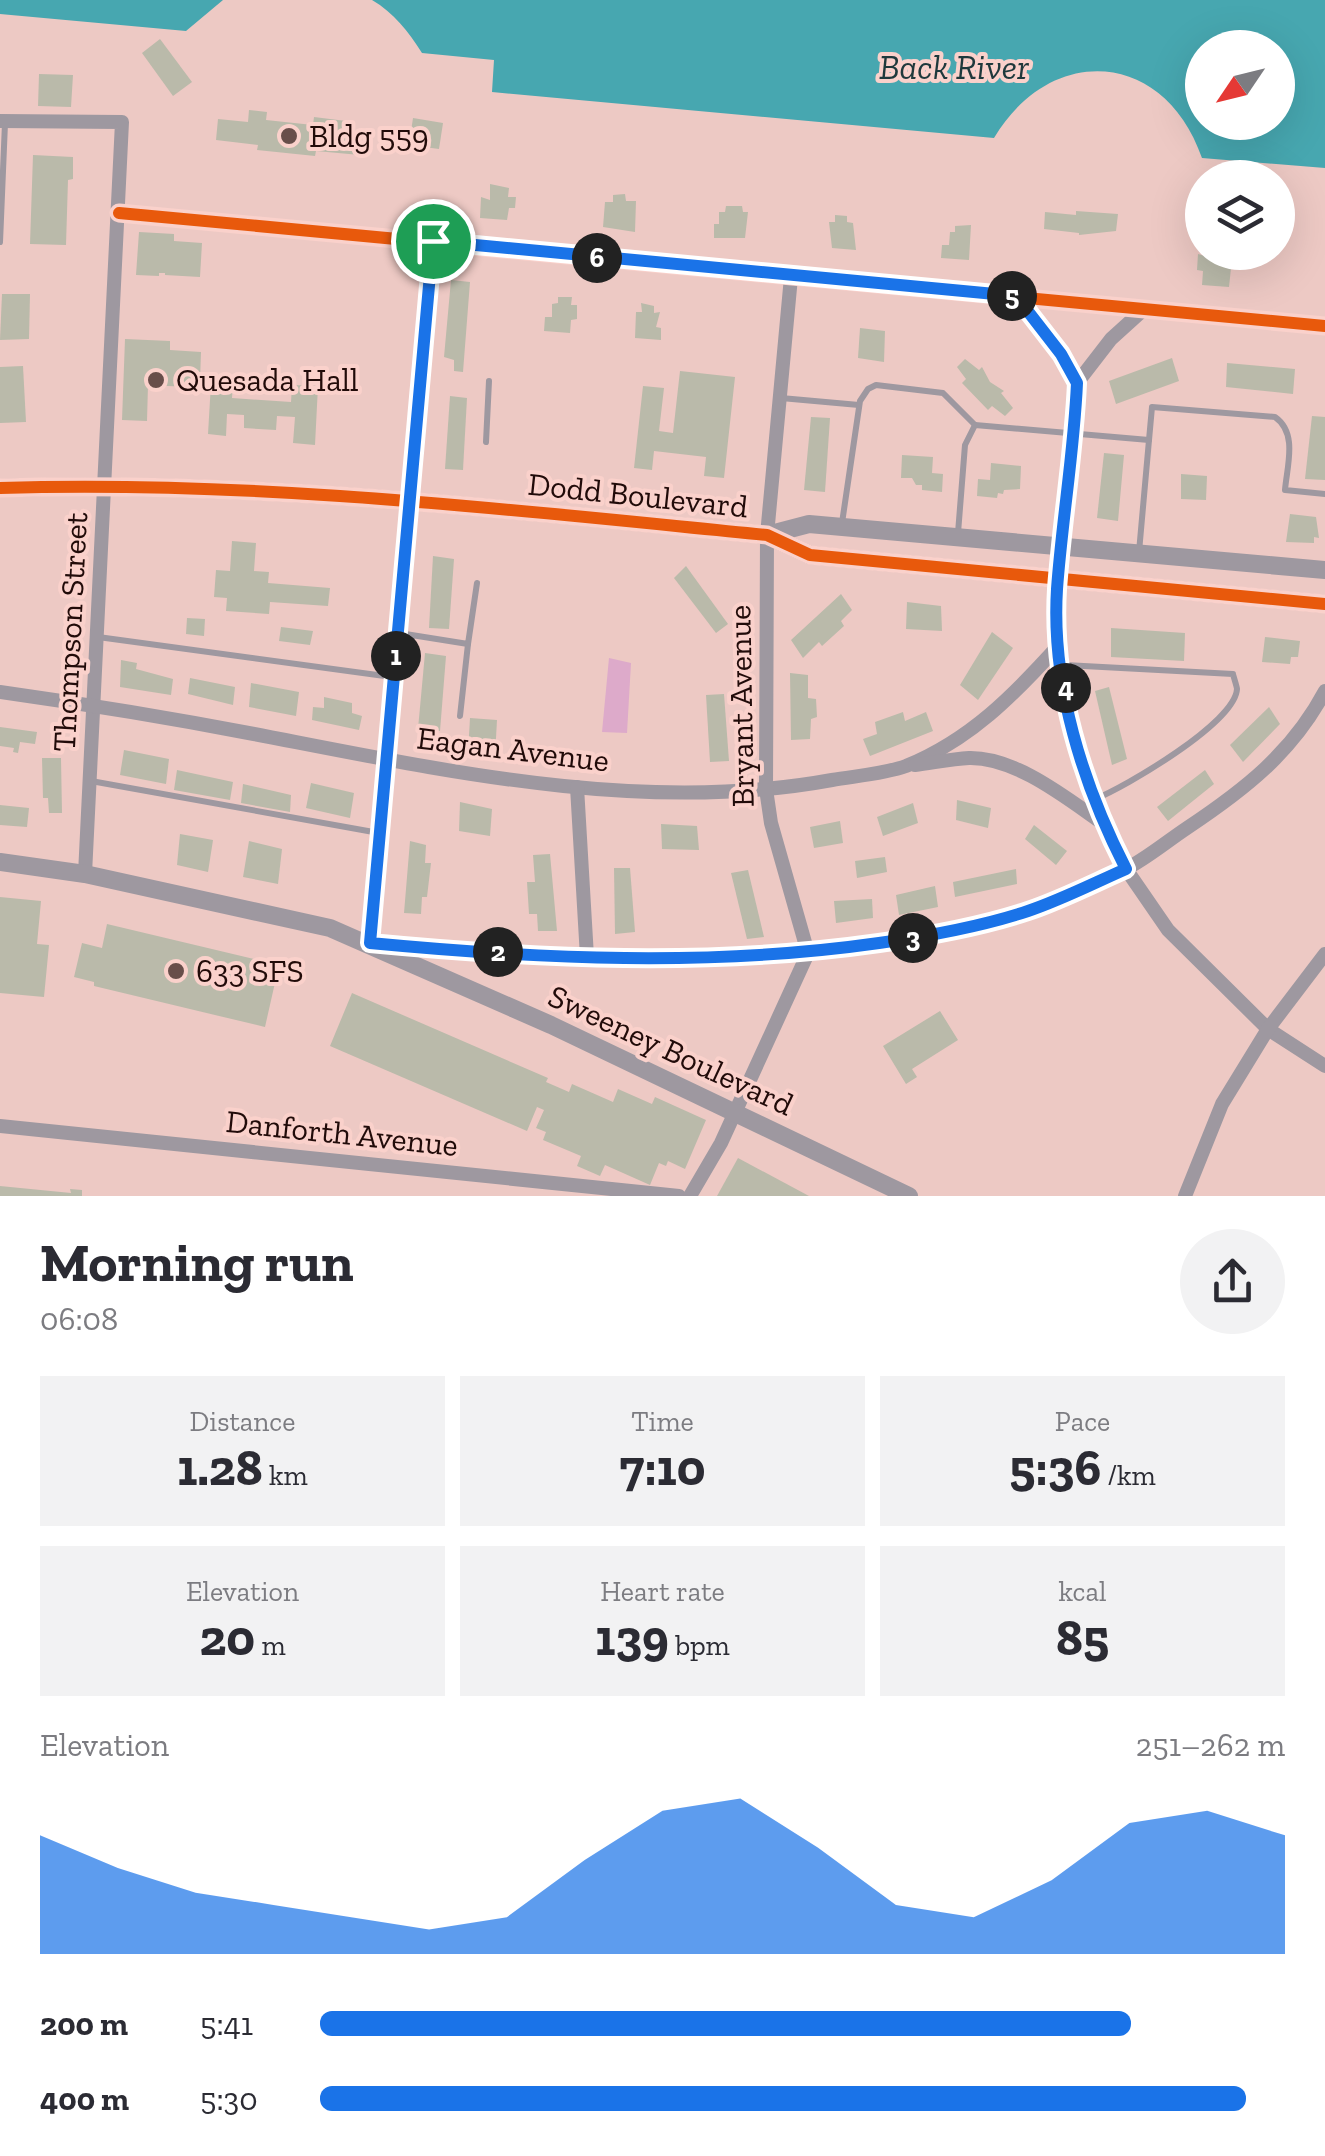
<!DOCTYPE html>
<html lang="en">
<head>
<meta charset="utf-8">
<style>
	body { margin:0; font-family:"Zilla Slab",serif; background:#f2f2f3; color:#2b2b33; height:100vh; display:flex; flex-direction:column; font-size:38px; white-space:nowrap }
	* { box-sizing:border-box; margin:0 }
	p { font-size:32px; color:#7c7c81 }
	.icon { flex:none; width:55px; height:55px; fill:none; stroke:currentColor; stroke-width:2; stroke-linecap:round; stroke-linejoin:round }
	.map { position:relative; height:1196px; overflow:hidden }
	.drawer { display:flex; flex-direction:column; background:#fff; flex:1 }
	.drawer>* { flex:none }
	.needle { width:65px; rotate:235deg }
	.controls { position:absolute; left:1185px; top:30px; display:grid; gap:20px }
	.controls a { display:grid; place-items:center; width:110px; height:110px; border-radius:50%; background:#fff; box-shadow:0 10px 40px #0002; font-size:50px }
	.pin { position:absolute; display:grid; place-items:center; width:85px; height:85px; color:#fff; margin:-42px; border:5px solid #fff; border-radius:50%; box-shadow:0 2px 10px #0007 }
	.km { position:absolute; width:50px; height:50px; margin:-25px; border-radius:50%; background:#222; color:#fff; font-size:28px; line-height:50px; text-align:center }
	.round { display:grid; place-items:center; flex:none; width:105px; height:105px; border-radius:52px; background:#f2f2f3 }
	.summary { display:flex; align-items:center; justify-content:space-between; height:170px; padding:0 40px }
	h1 { font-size:55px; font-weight:700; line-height:75px }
	.metrics { display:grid; grid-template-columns:repeat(3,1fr); gap:15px; height:170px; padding:10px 40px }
	.metrics div { display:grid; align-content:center; border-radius:0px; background:#f2f2f3; text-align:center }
	.metrics b { font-size:50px; font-weight:700 }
	.metrics small { font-size:28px; font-weight:400 }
	.metrics p { font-size:28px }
	.chart { height:280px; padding:20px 40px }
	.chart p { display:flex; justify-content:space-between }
	.chart svg { width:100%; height:180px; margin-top:10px; fill:#1a73e8; opacity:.7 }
	ul { padding:0 40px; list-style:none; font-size:32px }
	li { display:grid; grid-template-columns:160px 120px 1fr; align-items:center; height:75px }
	li i { height:25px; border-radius:12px; background:#1a73e8 }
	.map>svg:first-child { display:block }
</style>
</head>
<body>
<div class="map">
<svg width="1325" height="1196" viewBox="0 0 1325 1196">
	<rect width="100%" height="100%" fill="#edc9c4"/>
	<!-- green -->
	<path fill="#ddaaca" d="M609,658L631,663L627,733L602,732Z"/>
	<!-- water -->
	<g fill="#47a7b0" fill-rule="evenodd">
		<path d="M0,0H223L186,31L0,14Z"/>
		<path d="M372,0H1325V168L1202,158C1165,50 1051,42 994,138L492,92L494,60L422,53C408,31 394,13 372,0ZM1202,48H1278V122H1202Z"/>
	</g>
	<!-- building -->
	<g fill="#babaaa">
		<path d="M160,39L192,82L173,96L142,53Z"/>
		<path d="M39,74L73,75L71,107L38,106Z"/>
		<path d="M249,110L267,112L266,120L313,125L314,117L346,121L345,129L363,131L360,155L316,151L315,156L257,150L258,145L216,140L218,119L248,122Z"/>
		<path d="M413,118L443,123L439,149L409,145Z"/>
		<path d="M33,155L73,157V179L68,180L66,245L30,244Z"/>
		<path d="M490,184L509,188L508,197H516L515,208H509L507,220L480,218L481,197L490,200Z"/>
		<path d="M625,194L626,201H636L635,232L603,227L605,202H613V195Z"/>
		<path d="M726,206H742L743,212H748L745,238H714V224H719V212H725Z"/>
		<path d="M1076,211L1118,214L1116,231L1079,235V233L1044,229L1045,212L1076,215Z"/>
		<path d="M835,215L847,216V222L853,223L856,250L832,248L829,222H835Z"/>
		<path d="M971,225L969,260L941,258L942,245H949L950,232H955V226Z"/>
		<path d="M139,232L174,234V241L202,243L200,277L165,275V273H159V276L136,275Z"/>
		<path d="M1205,252L1226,254L1225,268H1231L1229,287L1202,285L1203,271L1197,270L1198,254L1205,256Z"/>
		<path d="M451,280L470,282L463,372L454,371V360L444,357Z"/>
		<path d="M2,294H30L29,339L0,340Z"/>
		<path d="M558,297H572L571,305H577V319L571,320L570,333L544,331L545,317H552V304L558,303Z"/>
		<path d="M641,303L654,306V313L660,312L656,327L661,328V340L635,338L636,312H642Z"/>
		<path d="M860,328L885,331L884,362L858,358Z"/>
		<path d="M125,339L170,341V350L201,352L200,381L188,380V387L148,385L147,421L122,420Z"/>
		<path d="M1172,358L1179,381L1116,404L1109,381Z"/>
		<path d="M965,359L979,370L982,367L990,382L1004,391L1001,393L1013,408L1005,416L992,406L988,410L962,383L966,379L957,367Z"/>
		<path d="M1227,363L1295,369L1293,394L1226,387Z"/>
		<path d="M23,366L26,422L0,423V367Z"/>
		<path d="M680,371L735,377L724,478L704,476L706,457L654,451L652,470L634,468L643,386L664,388L659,431L673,433Z"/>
		<path d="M211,383L233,384L232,398L291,402L292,385L318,386L315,445L293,443L295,417L277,416L276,430L244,428V415L227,414L226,436L208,434Z"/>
		<path d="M450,396L467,398L463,470L445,469Z"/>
		<path d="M1312,416L1325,417V480L1305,479Z"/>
		<path d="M811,417L830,418L825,492L804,490Z"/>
		<path d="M1104,453L1124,455L1118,521L1097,518Z"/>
		<path d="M902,455L933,457L932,473L943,474L942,492L922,490V485H916L912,478H901Z"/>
		<path d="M991,463L1021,466L1020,489L1004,490L1003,494L998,493L997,498L977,496L978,479L990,480Z"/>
		<path d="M1181,474L1207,476L1206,500L1181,499Z"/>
		<path d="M1290,514L1316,517L1319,538L1314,537V543L1286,542Z"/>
		<path d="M232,541L256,543L254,571L269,572L268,583L330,588L328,606L270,602L269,614L226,611L227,598L214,597L216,570L230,571Z"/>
		<path d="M433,556L454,559L449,629L429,628Z"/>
		<path d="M686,566L728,624L716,633L674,578Z"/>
		<path d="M841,594L852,610L841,621L844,626L822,646L819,642L803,658L791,640Z"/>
		<path d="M907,602L941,606L942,631L906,629Z"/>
		<path d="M187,618L205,619L204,636L186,634Z"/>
		<path d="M281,627L313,631L310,645L279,641Z"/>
		<path d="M1111,628L1185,633L1184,661L1111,657Z"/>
		<path d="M992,632L1013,648L978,700L960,685Z"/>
		<path d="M1265,637L1300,641L1298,657H1291L1290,664L1262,662Z"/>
		<path d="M425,653L446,656L440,731L418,729Z"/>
		<path d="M121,660L137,663L136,669L173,679L171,695L120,687Z"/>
		<path d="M790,673L808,675V698L816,699L817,717L811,719L810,739L791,740Z"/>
		<path d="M190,678L235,687L233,705L188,694Z"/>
		<path d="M251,683L299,692L296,716L249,707Z"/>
		<path d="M1109,687L1127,759L1112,765L1095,691Z"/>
		<path d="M724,694L729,761L710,762L706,695Z"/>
		<path d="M324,697L352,703V713L362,716L359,730L312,720L313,707L324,708Z"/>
		<path d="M1269,707L1280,724L1243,762L1230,745Z"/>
		<path d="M903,712L905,721L926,712L933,731L870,756L863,739L877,734L875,722Z"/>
		<path d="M470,718L497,720L495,756L468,753Z"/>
		<path d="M0,727L37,732L35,744L20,742L18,753L13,752L14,748L0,746Z"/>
		<path d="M124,750L169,759L166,784L120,775Z"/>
		<path d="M42,758H61L62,813H49L48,798H43Z"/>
		<path d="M177,770L233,782L230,800L174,790Z"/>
		<path d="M1205,770L1214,784L1168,821L1157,807Z"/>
		<path d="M311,783L354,793L350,818L306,808Z"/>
		<path d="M243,784L291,795L290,812L241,803Z"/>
		<path d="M957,800L991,808L988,828L956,820Z"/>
		<path d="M460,802L492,809L490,836L459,831Z"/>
		<path d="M913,803L918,823L883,836L877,817Z"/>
		<path d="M0,805L29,808L27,827L0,825Z"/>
		<path d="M840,821L843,843L814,848L810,827Z"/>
		<path d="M661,824L697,826L699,850L662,849Z"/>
		<path d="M1034,825L1067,851L1056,865L1025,839Z"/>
		<path d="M180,834L213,840L208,872L177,865Z"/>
		<path d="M249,841L282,849L278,884L243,877Z"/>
		<path d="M410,841L426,845L425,863H431L427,897H422L421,914L404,913Z"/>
		<path d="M550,854L557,931H538L537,914H529L527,882H535L533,855Z"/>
		<path d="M885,857L887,872L857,878L855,861Z"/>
		<path d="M614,868H630L635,932L615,934Z"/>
		<path d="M1016,869L1017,884L955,897L953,882Z"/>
		<path d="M748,870L764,937L747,939L731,873Z"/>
		<path d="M935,886L938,907L899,915L896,895Z"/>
		<path d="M0,897L41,901L37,944L49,945L44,997L0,993Z"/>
		<path d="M872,899L873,918L836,923L834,901Z"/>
		<path d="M107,924L279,965L265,1027L94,986V982L74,977L82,943L102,948Z"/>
		<path d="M352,993L548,1078L546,1082L569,1092L572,1084L613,1102L618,1089L652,1104L655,1097L706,1120L685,1169L668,1161L666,1166L659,1163L650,1185L605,1165L600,1176L577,1166L581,1156L543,1140L546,1132L536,1128L544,1110L537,1107L527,1131L330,1046Z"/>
		<path d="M940,1011L958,1040L912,1069L917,1077L906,1084L883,1046Z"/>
		<path d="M738,1158L809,1196H717Z"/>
		<path d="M0,1186L71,1193L70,1189L82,1190V1196H0Z"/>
	</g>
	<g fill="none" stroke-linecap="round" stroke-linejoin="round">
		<!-- service -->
		<g stroke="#9e98a0" stroke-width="6">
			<path d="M0,242L5,123"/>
			<path d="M781,398L859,405"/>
			<path d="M1149,440L1152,407L1275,417C1298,433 1287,466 1285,490L1325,494"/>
			<path d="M486,442L489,381"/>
			<path d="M842,523L860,401L868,389L876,385L943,393L975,425"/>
			<path d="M958,533L965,445L975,425L1149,440L1139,552"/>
			<path d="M399,633L468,644L477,583"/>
			<path d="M98,637L392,677"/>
			<path d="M1065,665L1233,674C1233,675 1237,687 1237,689C1235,723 1125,787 1095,799"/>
			<path d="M460,716L468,644"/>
			<path d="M91,781L379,833"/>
		</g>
		<!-- minor -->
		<g stroke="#9e98a0" stroke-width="14">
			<path d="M0,121L122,122L85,874"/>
			<path d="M119,213L1325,326"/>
			<path d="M433,241L370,943C616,964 896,984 1124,870C1146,859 1166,842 1187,828C1244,790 1292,753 1325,691"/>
			<path d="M1016,296L1061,354L1077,383"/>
			<path d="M1143,310L1111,339L1077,383L1057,590V631L1076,752L1103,824L1126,869L1168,930L1268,1029L1325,1066"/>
			<path d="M0,692C85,704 170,718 254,734C441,770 642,815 832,780C855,776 884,774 906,766C970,740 1014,695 1059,645"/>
			<path d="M915,765C932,763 951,759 969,758C1015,757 1065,797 1101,822"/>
			<path d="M577,787L587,957"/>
			<path d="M0,1126L679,1196"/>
			<path d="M690,1196L721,1143L808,953L771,823L766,789L767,535L791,277"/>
			<path d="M1185,1196L1222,1104L1268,1029L1325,954"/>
		</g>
		<!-- tertiary -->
		<g stroke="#9e98a0" stroke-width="18">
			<path d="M0,488C257,480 512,510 767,535L810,555L1325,604"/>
			<path d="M767,535L809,524L1325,570"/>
			<path d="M0,862L85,874L330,928L551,1025L909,1196"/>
		</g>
		<defs>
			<g id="cycleway">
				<path d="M119,213L1325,326"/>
				<path d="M0,488C257,480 512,510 767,535L810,555L1325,604"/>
			</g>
		</defs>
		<!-- cycleway casing -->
		<use href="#cycleway" stroke="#fad1cb" stroke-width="19"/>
		<!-- cycleway -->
		<use href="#cycleway" stroke="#e8590c" stroke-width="12"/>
	</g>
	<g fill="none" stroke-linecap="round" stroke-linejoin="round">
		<defs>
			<path id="route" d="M433,241L1016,296L1061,354L1077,383C1074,452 1062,520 1057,589C1051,685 1083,785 1126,869C1094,883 1061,900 1028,911C980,927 929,936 879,943C711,967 538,959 370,943Z"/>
		</defs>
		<!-- route casing -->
		<use href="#route" stroke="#fff" stroke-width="20"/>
		<!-- route -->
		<use href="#route" stroke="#1a73e8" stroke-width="12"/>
	</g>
	<!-- markers -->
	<g fill="#684e4a" stroke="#fad1cb" stroke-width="4">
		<circle cx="289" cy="136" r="10"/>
		<circle cx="156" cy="380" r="10"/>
		<circle cx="176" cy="971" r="10"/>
	</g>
	<g text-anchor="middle" stroke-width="8" stroke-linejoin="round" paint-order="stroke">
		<!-- poi labels -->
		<g font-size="32" fill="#210b09" stroke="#fad1cb" text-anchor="start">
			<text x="309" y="147">Bldg 559</text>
			<text x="176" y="391">Quesada Hall</text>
			<text x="196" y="982">633 SFS</text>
		</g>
		<!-- street labels -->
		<g font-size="32" fill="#210b09" stroke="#fad1cb">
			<text transform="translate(638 495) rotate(6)" y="11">Dodd Boulevard</text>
			<text transform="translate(70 632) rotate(-87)" y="11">Thompson Street</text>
			<text transform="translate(741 706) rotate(-91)" y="11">Bryant Avenue</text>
			<text transform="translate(513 749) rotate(7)" y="11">Eagan Avenue</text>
			<text transform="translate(671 1050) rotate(25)" y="11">Sweeney Boulevard</text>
			<text transform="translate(342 1133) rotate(6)" y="11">Danforth Avenue</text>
		</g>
		<!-- water labels -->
		<g font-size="35" font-style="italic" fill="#1f393c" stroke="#fad1cb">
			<text x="954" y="79">Back River</text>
		</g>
	</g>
</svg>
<div class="controls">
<a><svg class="needle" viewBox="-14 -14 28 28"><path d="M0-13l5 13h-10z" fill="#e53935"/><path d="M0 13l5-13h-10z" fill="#7c7c81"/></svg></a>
<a><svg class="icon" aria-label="layers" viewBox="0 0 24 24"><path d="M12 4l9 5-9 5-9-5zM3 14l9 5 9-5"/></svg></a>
</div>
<div class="pin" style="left:433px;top:241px;background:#1e9e55"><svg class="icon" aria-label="arrive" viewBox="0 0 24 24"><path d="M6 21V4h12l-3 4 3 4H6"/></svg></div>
<b class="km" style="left:396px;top:656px">1</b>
<b class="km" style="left:498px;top:952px">2</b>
<b class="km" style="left:913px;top:938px">3</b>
<b class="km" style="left:1066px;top:688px">4</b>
<b class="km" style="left:1012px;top:296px">5</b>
<b class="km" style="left:597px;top:258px">6</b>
</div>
<section class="drawer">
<div class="summary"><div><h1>Morning run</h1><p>06:08</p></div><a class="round"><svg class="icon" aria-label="share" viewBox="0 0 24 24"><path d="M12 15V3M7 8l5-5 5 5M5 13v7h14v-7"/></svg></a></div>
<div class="metrics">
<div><p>Distance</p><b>1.28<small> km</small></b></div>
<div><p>Time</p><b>7:10</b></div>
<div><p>Pace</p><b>5:36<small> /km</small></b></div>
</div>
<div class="metrics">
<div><p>Elevation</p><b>20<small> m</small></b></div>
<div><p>Heart rate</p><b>139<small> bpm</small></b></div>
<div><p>kcal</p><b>85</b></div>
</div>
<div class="chart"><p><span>Elevation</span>251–262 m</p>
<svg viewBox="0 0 160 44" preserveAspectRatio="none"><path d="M0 44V15L10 23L20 29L30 32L40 35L50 38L60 35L70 21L80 9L90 6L100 18L110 32L120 35L130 26L140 12L150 9L160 15V44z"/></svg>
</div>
<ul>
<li><b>200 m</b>5:41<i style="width:84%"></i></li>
<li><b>400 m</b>5:30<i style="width:96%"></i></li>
</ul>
</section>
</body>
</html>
